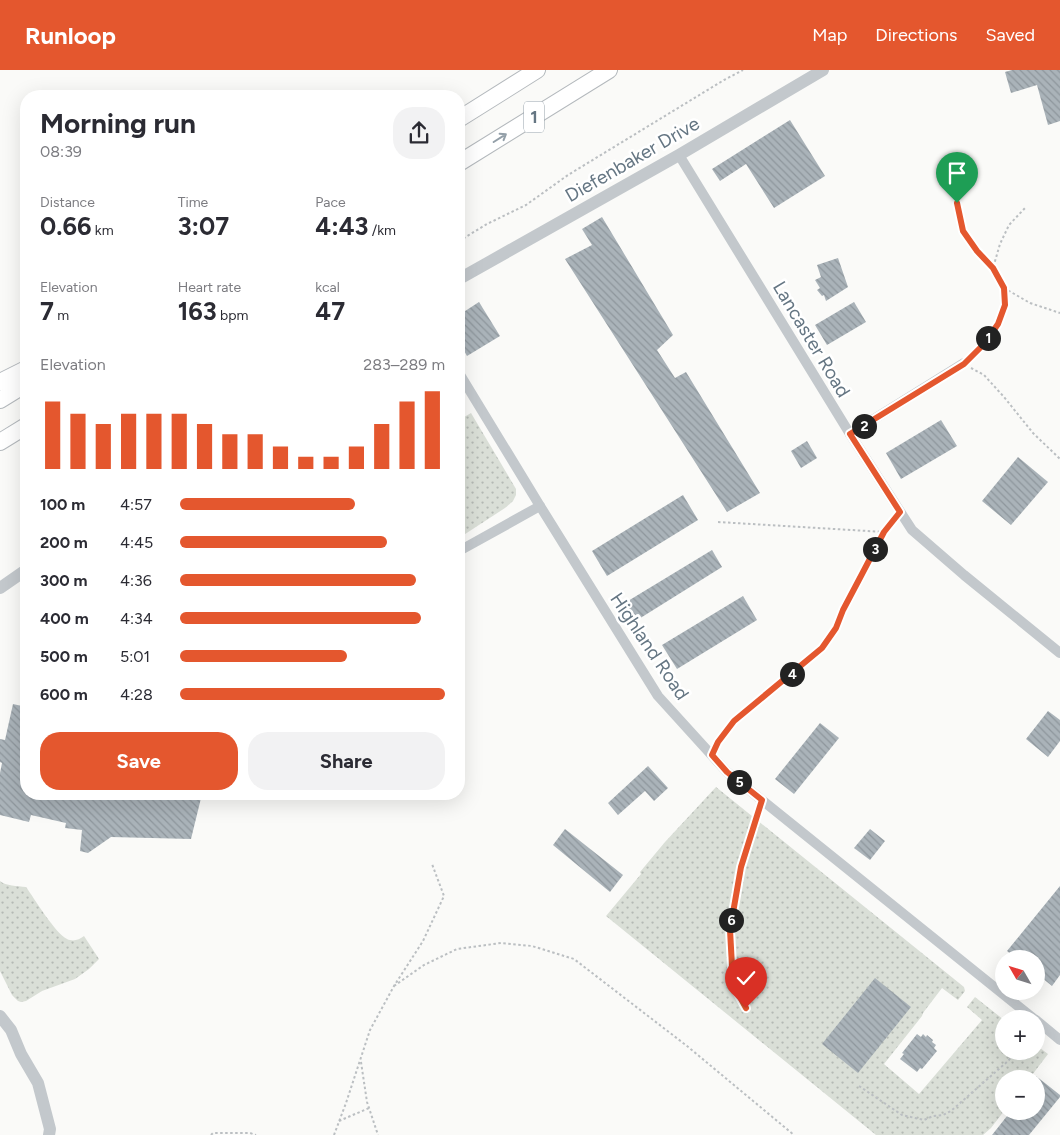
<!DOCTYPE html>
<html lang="en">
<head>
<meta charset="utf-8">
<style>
	body { margin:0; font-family:Figtree,sans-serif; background:#f2f2f3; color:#2b2b33; height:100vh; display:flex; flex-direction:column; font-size:19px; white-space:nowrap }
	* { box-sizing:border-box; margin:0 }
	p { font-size:16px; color:#7c7c81 }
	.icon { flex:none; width:28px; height:28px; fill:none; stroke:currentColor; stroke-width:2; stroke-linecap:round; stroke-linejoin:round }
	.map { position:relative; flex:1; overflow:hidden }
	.side { position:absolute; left:20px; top:20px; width:445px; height:710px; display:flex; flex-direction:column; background:#fff; border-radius:20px; box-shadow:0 5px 20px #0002 }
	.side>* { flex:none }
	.needle { width:32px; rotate:309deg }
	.buttons { position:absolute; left:995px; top:880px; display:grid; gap:10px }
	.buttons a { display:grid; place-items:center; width:50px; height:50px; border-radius:50%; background:#fff; box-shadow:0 5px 20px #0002; font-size:25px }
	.pin { position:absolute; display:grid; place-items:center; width:42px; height:42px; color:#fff; margin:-51px -21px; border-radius:50% 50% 50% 0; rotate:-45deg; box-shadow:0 0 5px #0007 }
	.pin .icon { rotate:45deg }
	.km { position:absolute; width:25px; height:25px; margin:-12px; border-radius:50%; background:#222; color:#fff; font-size:14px; line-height:25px; text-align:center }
	.round { display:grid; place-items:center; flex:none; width:52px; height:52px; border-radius:20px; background:#f2f2f3 }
	.overview { display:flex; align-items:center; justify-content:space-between; height:85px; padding:0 20px }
	h1 { font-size:28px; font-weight:700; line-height:38px }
	.figures { display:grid; grid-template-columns:repeat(3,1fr); gap:8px; height:85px; padding:5px 20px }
	.figures div { display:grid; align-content:center }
	.figures b { font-size:25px; font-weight:700 }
	.figures small { font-size:14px; font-weight:400 }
	.figures p { font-size:14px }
	.chart { height:140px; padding:10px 20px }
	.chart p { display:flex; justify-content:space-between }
	.chart svg { width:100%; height:90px; margin-top:5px; stroke:#e4572e; stroke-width:6 }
	.button { display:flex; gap:10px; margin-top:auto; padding:10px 20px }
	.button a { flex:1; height:58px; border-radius:20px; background:#e4572e; color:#fff; font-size:20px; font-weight:700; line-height:58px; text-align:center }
	.button a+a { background:#f2f2f3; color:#2b2b33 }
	ul { padding:0 20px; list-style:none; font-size:16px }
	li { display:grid; grid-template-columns:80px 60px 1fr; align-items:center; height:38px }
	li i { height:12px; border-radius:6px; background:#e4572e }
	header { display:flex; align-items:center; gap:30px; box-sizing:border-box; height:70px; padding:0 25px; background:#e4572e; color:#fff }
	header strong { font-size:24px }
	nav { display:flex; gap:28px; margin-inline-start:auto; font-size:18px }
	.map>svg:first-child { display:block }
</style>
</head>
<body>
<header>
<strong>Runloop</strong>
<nav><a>Map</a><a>Directions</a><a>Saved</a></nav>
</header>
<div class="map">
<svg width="1060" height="1065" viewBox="0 0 1060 1065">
	<defs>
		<pattern id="green-dots" width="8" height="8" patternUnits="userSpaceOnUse" patternTransform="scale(1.25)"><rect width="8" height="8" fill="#dadfd7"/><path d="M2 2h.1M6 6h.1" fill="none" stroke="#b4b9b4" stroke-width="1.8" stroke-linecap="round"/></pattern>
		<pattern id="building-back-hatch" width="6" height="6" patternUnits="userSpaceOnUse" patternTransform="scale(1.25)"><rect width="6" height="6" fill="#aab3b9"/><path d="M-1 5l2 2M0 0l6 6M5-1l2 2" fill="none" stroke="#8e969c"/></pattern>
	</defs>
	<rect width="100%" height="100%" fill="#fafaf8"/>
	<!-- green -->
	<g fill="url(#green-dots)">
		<path d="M471,343L516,419V425L513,431L505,438L459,468V350Z"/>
		<path d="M716,717L964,917L965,921L958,930L942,918L923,943L922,946L884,994L919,1024L982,950L967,937L975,927L1004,950V981H1036V975L1048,984L1029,1009H1004V1041L991,1058L983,1065H876L606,846L641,804L640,802L665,772Z"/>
		<path d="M0,811C6,816 17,816 26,817C34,828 55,863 67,869C73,872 79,870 84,866L99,889L89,899L75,909L42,921L26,931L21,932L18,931L12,925L0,901Z"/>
	</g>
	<!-- building -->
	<g fill="url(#building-back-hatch)">
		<path d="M1012,0H1060V51L1048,55L1037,15L1011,23L1005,2Z"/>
		<path d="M790,50L825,106L774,138L746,94L720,111L712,99Z"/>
		<path d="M602,147L673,265L657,280L675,308L686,302L760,423L727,442L565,189L592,175L582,159Z"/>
		<path d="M838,188L848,217L826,231L824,225L822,226L817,220L820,218L815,210L821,207L817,195Z"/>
		<path d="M479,232L500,266L467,286L459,272V245Z"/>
		<path d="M854,232L866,252L827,275L815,255Z"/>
		<path d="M941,350L957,376L901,409L886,383Z"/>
		<path d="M807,371L817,388L801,398L791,381Z"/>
		<path d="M1018,387L1048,412L1011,455L982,431Z"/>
		<path d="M683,425L698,450L607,506L592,481Z"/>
		<path d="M712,480L722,497L634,552L623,534Z"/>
		<path d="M743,526L757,550L677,599L662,575Z"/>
		<path d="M13,634L26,637V724H202L191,769L111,767L88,783L80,781L82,760L65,758L66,753L31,745L29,752L0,745V703L2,693L0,692V669L5,670Z"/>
		<path d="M1048,641L1060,650V671L1048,687L1026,669Z"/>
		<path d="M820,653L839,668L794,724L775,709Z"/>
		<path d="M648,696L668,718L654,731L645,721L618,745L608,733Z"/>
		<path d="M565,759L623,805L610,822L553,775Z"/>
		<path d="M870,759L885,771L870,790L854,778Z"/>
		<path d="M1060,816V905L1052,916L1036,903V889H1017L1007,881Z"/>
		<path d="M875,908L911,937L858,1003L822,974Z"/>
		<path d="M917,964L921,967L923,964L926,967L927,965L933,970L932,972L936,975L934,978L937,981L922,999L920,998L917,1002L900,989L904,984L902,983Z"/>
		<path d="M1036,1006L1060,1025V1027L1029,1065H992L1011,1041H1036Z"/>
	</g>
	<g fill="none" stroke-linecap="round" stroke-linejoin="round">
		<defs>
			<g id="trunk">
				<path d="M459,49L537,0"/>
				<path d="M459,93L609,0"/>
				<path d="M0,312L26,299"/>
				<path d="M0,330L26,314"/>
				<path d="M0,372L26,356"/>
			</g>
		</defs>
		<!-- trunk casing -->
		<use href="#trunk" stroke="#b4b9bd" stroke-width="18"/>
		<!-- path -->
		<g stroke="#bbbfc2" stroke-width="2" stroke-dasharray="2.5 2.5" stroke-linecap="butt">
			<path d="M957,133L963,161L977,181L993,198"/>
			<path d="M459,171L487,154L526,135L568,105L724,10L743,0"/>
			<path d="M1004,218L1030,233L1060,243"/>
			<path d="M970,287C988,270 1010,247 1004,219C1002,212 997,204 993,198L1000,174L1009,155L1025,138"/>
			<path d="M971,298L984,305L1004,327L1033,363L1060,389"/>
			<path d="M718,452L884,462"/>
			<path d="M716,676L717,672L734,651L823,578L836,558L843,540L863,504L884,462L893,450"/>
			<path d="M394,916L424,895L457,879L501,873L532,876L574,889L687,976L794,1065"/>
			<path d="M746,938L733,914L730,860L741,797L759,739"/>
			<path d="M361,992L367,1032L378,1065"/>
			<path d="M859,1016L902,1045L924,1050L933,1046L943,1045L951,1041L1008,991L1016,981"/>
			<path d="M339,1051L369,1038"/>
			<path d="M211,1065L213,1063H250L256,1065"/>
			<path d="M334,1065L346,1033L370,960L394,916L423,871L444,826L432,794"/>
		</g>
		<!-- minor -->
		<g stroke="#c3c8cc" stroke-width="10">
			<path d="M679,85L850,364L912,460L964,505L1060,583"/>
			<path d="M459,303L540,436L658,626L727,702L1034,949"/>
			<path d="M850,364L964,293"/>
			<path d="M459,481L540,436"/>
			<path d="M1036,950L1060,970"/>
		</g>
		<!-- tertiary -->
		<g stroke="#c3c8cc" stroke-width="12">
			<path d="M459,209L679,85L823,0"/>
			<path d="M0,518L26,500"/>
			<path d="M0,946L11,960L21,984L38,1013L50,1059L49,1065"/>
		</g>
		<!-- trunk -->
		<use href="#trunk" stroke="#fff" stroke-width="16"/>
	</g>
	<!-- one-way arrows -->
	<defs><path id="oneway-shaft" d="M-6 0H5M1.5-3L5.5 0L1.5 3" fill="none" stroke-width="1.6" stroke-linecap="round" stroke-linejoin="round" transform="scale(1.25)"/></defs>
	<use stroke="#939fa8" href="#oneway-shaft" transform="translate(500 68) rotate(-32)"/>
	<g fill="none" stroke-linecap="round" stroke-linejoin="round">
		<defs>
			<path id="route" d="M746,938L733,914L730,860L741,797L762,730L727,702L712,685L718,672L734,651L822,578L836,558L843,540L862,504L884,462L900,442L850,364L964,294L984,274L998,254L1005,235L1004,218L993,198L977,181L963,161L957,133"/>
		</defs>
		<!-- route casing -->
		<use href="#route" stroke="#fff" stroke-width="10"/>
		<!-- route -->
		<use href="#route" stroke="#e4572e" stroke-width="6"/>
	</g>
	<g text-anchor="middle" stroke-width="5" stroke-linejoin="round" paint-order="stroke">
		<!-- shield labels -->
		<rect fill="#fff" stroke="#939fa8" stroke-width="1" x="524" y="31.5" width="20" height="31" rx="4"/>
		<g font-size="18" font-weight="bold" fill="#657683">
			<text x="534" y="53">1</text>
		</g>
		<!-- street labels -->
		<g font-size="19" fill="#657683" stroke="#fff">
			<text transform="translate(632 89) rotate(-30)" y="7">Diefenbaker Drive</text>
			<text transform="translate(812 269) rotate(59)" y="7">Lancaster Road</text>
			<text transform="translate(650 576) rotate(56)" y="7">Highland Road</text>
		</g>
	</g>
</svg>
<div class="buttons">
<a><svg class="needle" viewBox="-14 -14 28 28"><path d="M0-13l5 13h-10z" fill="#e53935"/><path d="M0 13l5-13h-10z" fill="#7c7c81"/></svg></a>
<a>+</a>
<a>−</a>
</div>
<div class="pin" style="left:957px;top:133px;background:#1e9e55"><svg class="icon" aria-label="arrive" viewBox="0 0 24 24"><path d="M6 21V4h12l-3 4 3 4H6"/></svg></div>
<div class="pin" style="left:746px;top:938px;background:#d93025"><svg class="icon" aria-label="check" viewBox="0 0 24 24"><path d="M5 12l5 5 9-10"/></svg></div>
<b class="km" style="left:988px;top:268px">1</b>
<b class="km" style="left:864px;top:356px">2</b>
<b class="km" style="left:875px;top:479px">3</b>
<b class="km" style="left:792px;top:604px">4</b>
<b class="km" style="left:739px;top:712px">5</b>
<b class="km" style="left:731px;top:850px">6</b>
<section class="side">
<div class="overview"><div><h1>Morning run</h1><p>08:39</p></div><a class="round"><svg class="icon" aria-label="share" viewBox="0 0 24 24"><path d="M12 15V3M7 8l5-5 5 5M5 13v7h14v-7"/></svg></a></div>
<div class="figures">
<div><p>Distance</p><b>0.66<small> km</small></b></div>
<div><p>Time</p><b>3:07</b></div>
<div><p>Pace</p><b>4:43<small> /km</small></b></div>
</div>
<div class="figures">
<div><p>Elevation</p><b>7<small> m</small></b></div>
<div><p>Heart rate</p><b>163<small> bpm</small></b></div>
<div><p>kcal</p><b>47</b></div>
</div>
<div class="chart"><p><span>Elevation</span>283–289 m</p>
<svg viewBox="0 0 160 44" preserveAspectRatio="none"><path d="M5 44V11M15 44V17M25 44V22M35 44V17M45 44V17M55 44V17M65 44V22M75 44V27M85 44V27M95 44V33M105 44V38M115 44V38M125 44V33M135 44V22M145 44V11M155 44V6"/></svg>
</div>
<ul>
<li><b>100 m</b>4:57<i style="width:66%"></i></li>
<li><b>200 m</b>4:45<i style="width:78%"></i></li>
<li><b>300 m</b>4:36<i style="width:89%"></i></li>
<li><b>400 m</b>4:34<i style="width:91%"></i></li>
<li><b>500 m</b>5:01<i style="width:63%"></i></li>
<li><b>600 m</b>4:28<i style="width:100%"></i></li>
</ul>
<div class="button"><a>Save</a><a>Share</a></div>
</section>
</div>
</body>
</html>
